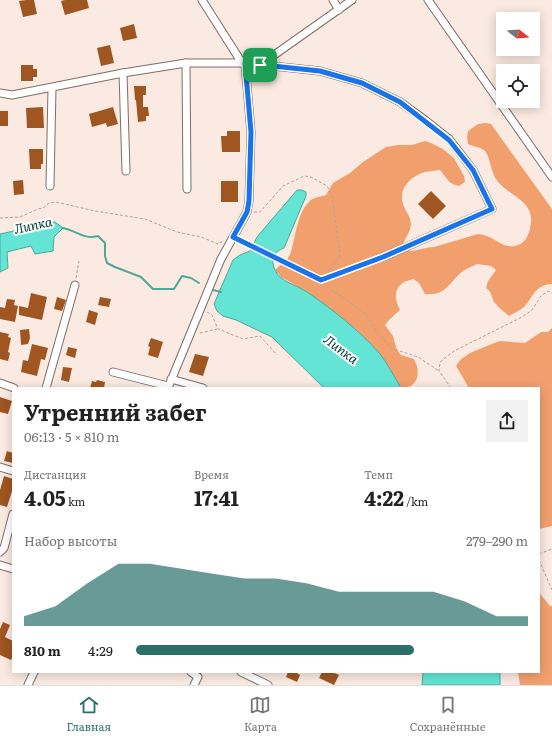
<!DOCTYPE html>
<html lang="ru">
<head>
<meta charset="utf-8">
<style>
	body { margin:0; font-family:Literata,serif; background:#f2f2f2; color:#222; height:100vh; display:flex; flex-direction:column; font-size:15px; white-space:nowrap }
	* { box-sizing:border-box; margin:0 }
	p { font-size:13px; color:#767676 }
	.icon { flex:none; width:22px; height:22px; fill:none; stroke:currentColor; stroke-width:2; stroke-linecap:round; stroke-linejoin:round }
	.map { position:relative; flex:1; overflow:hidden }
	.side { position:absolute; left:12px; top:387px; width:528px; height:286px; display:flex; flex-direction:column; background:#fff; border-radius:0px; box-shadow:0 2px 10px #0003 }
	.side>* { flex:none }
	.needle { width:26px; rotate:107deg }
	.controls { position:absolute; left:496px; top:12px; display:grid; gap:8px }
	.controls a { display:grid; place-items:center; width:44px; height:44px; border-radius:0px; background:#fff; box-shadow:0 2px 10px #0003; font-size:20px }
	.pin { position:absolute; display:grid; place-items:center; width:34px; height:34px; color:#fff; margin:-17px; border-radius:8px; box-shadow:0 2px 6px #0006 }
	.round { display:grid; place-items:center; flex:none; width:42px; height:42px; border-radius:0px; background:#f2f2f2 }
	.summary { display:flex; align-items:center; justify-content:space-between; height:68px; padding:0 12px }
	h1 { font-size:22px; font-weight:700; line-height:30px }
	.figures { display:grid; grid-template-columns:repeat(3,1fr); gap:6px; height:68px; padding:4px 12px }
	.figures div { display:grid; align-content:center }
	.figures b { font-size:20px; font-weight:700 }
	.figures small { font-size:11px; font-weight:400 }
	.figures p { font-size:11px }
	.chart { height:112px; padding:8px 12px }
	.chart p { display:flex; justify-content:space-between }
	.chart svg { width:100%; height:72px; margin-top:4px; fill:#297169; opacity:.7 }
	ul { padding:0 12px; list-style:none; font-size:13px }
	li { display:grid; grid-template-columns:64px 48px 1fr; align-items:center; height:30px }
	li i { height:10px; border-radius:5px; background:#297169 }
	.tab-bar { display:flex; justify-content:space-around; align-items:center; height:56px; border-top:1px solid #e0e0e0; background:#fff; font-size:11px; color:#767676 }
	.tab-bar a { display:grid; justify-items:center; gap:2px }
	.tab-bar .selected { color:#297169 }
	.map>svg:first-child { display:block }
</style>
</head>
<body>
<div class="map">
<svg width="552" height="685" viewBox="0 0 552 685">
	<rect width="100%" height="100%" fill="#faeae1"/>
	<!-- forest -->
	<g fill="#f1a06d">
		<path d="M485,123L491,124L552,209V284C534,285 534,297 523,308C519,311 514,313 509,316C504,312 498,307 494,302C491,296 492,292 486,288L488,281L496,270L491,266L477,264C472,267 467,268 463,271C448,283 447,296 425,294L419,283L413,279C395,283 392,295 400,310L390,319L385,325L393,336L397,350L401,355L414,359C421,372 419,388 401,388L380,355L351,326L307,292L281,277L275,270L288,258L291,252C295,238 298,211 309,202C313,197 320,197 326,195L333,183L350,173L363,162L386,147L398,145H412L425,141L431,143L443,149L454,158L464,176L465,182L459,186C448,184 447,178 440,170C435,171 429,171 425,172C411,176 398,189 403,204C405,211 411,216 411,224C411,233 403,239 402,249C412,254 423,247 434,247L478,234C494,235 502,249 515,246C523,244 527,239 529,232C539,202 512,198 498,182C490,172 491,159 485,151C481,147 474,147 468,144L467,137L468,131L478,124Z"/>
		<path d="M552,328V526L539,529V388H469L456,366L460,360L470,353L494,343L500,341L525,343L541,332H548Z"/>
		<path d="M539,591L541,595L550,606H552V685H520L518,672H539Z"/>
	</g>
	<!-- water -->
	<g fill="#63e4d5" stroke="#4fa89c">
		<path d="M297,190H302L306,192V196L284,248C274,252 270,259 275,270C280,282 297,285 307,292C331,308 361,332 380,354C388,364 394,377 401,388H324L272,337L236,320L223,316L217,311L214,304L233,260L240,255L250,251L257,237Z"/>
		<path d="M55,222L63,228L54,237L53,251L35,254L31,246L7,252L8,268L0,272V234Z"/>
		<path d="M423,672H500V685H422Z"/>
	</g>
	<g fill="none" stroke-linecap="round" stroke-linejoin="round">
		<!-- stream -->
		<g stroke="#4fa89c" stroke-width="2">
			<path d="M62,228C76,230 83,240 98,236L105,243V256L107,263L115,267L141,277L153,289H174L182,276L191,278L199,283"/>
			<path d="M213,290L221,292"/>
		</g>
	</g>
	<!-- building -->
	<g fill="#9f5621">
		<path d="M26,0H34L37,14L23,17L19,1Z"/>
		<path d="M65,0H87L89,8L65,15L61,1Z"/>
		<path d="M134,24L137,38L123,41L120,28Z"/>
		<path d="M110,45L114,63L101,66L97,48Z"/>
		<path d="M21,65H33V69H37V77H33V81H21Z"/>
		<path d="M134,86H146V95H143V107H148L149,116H146V121L138,122L136,100H135Z"/>
		<path d="M43,107L44,128H27L26,108Z"/>
		<path d="M113,107L118,124L107,127L106,123L92,127L89,114Z"/>
		<rect x="0" y="111" width="8" height="15"/>
		<path d="M227,131H240V152H222L221,136H227Z"/>
		<path d="M29,149H43V164H41V169H30Z"/>
		<path d="M23,180L24,194L14,195L13,181Z"/>
		<rect x="221" y="181" width="17" height="21"/>
		<path d="M431,191L446,206L433,219L418,204Z"/>
		<path d="M31,293L47,297L42,320L19,315V306L28,308Z"/>
		<path d="M57,297L66,300L62,311L54,309Z"/>
		<path d="M100,297L111,299L109,307L98,305Z"/>
		<path d="M7,299L15,300L14,305L18,306L15,322L0,319V307L5,308Z"/>
		<path d="M89,310L98,313L95,325L86,322Z"/>
		<path d="M29,329L30,338L28,344L21,345L20,330Z"/>
		<path d="M0,332L9,334L8,337L11,338L8,352L10,353L8,361L0,359Z"/>
		<path d="M151,338L163,342L158,358L148,355L150,347L148,346Z"/>
		<path d="M32,344L48,348L45,360L41,359L37,376L21,372L23,360L28,361Z"/>
		<path d="M68,347L77,349L75,358L66,355Z"/>
		<path d="M195,354L209,357L203,376L189,372Z"/>
		<path d="M63,367L72,368L69,382L61,380Z"/>
		<path d="M97,380L105,382L104,388H90L92,381L96,382Z"/>
		<path d="M0,397L12,401L8,414L0,412Z"/>
		<path d="M7,451L13,453V463L4,461Z"/>
		<path d="M4,476L13,479V488L7,507L0,505V490Z"/>
		<path d="M3,622L10,625L5,637L13,641V656L11,660L0,655V629Z"/>
		<path d="M288,672H295L300,675L297,682L286,677Z"/>
		<path d="M322,672H332L339,675L334,685L319,678Z"/>
	</g>
	<g fill="none" stroke-linecap="round" stroke-linejoin="round">
		<defs>
			<g id="minor">
				<path d="M202,0L242,63"/>
				<path d="M333,0L339,10"/>
				<path d="M428,0L552,177"/>
				<path d="M186,63L187,189"/>
				<path d="M260,65L352,0"/>
				<path d="M123,73L126,171"/>
				<path d="M0,93L12,95L123,73L186,63H245L320,71L362,83L400,102L425,120L449,139L473,170L492,209L383,257"/>
				<path d="M50,186L52,88"/>
				<path d="M113,372L168,386"/>
				<path d="M171,379L203,388"/>
				<path d="M0,383L14,388"/>
				<path d="M46,388L75,285"/>
				<path d="M168,388L221,259L247,212L249,201L251,132L245,63"/>
				<path d="M0,467L13,471"/>
				<path d="M0,552L4,548L13,514"/>
				<path d="M0,565L13,569"/>
				<path d="M191,672L198,677L194,685"/>
				<path d="M241,672L268,685"/>
				<path d="M28,685L34,672"/>
			</g>
		</defs>
		<!-- minor casing -->
		<use href="#minor" stroke="#7d6f67" stroke-width="9"/>
		<!-- path -->
		<g stroke="#b0a39c" stroke-width="1" stroke-dasharray="3 2" stroke-linecap="butt">
			<path d="M254,212H260L283,186L304,176L311,177L327,186L332,195L340,256L321,280L331,290L346,299L368,317L374,328L391,348L418,357L439,371"/>
			<path d="M0,218L20,217L38,209L43,208L49,203L56,202L95,211L145,219L177,232L201,237L218,244L223,241"/>
			<path d="M239,240L321,280L377,260"/>
			<path d="M76,278L79,261"/>
			<path d="M207,312L212,315L218,329L243,339L260,336L277,355"/>
			<path d="M200,333L217,329"/>
			<path d="M451,388L439,371L440,362L454,351L522,317L532,310L541,296L548,291L552,293"/>
			<path d="M539,554L552,549"/>
			<path d="M539,560L552,590"/>
		</g>
		<!-- minor -->
		<use href="#minor" stroke="#fff" stroke-width="7"/>
	</g>
	<g fill="none" stroke-linecap="round" stroke-linejoin="round">
		<defs>
			<path id="route" d="M245,63L320,71L362,83L400,102L449,140L473,170L492,209L383,257L321,280L233,237L247,212L249,201L251,132Z"/>
		</defs>
		<!-- route casing -->
		<use href="#route" stroke="#fff" stroke-width="8"/>
		<!-- route -->
		<use href="#route" stroke="#1a73e8" stroke-width="5"/>
	</g>
	<g text-anchor="middle" stroke-width="4" stroke-linejoin="round" paint-order="stroke">
		<!-- water labels -->
		<g font-size="13" font-style="italic" fill="#003e39" stroke="#fff">
			<text transform="translate(33 225) rotate(-12)" y="5">Липка</text>
			<text transform="translate(341 349) rotate(37)" y="5">Липка</text>
		</g>
	</g>
</svg>
<div class="controls">
<a><svg class="needle" viewBox="-14 -14 28 28"><path d="M0-13l5 13h-10z" fill="#e53935"/><path d="M0 13l5-13h-10z" fill="#767676"/></svg></a>
<a><svg class="icon" aria-label="locate" viewBox="0 0 24 24"><circle cx="12" cy="12" r="6"/><path d="M12 2v4M12 18v4M2 12h4M18 12h4"/></svg></a>
</div>
<div class="pin" style="left:260px;top:65px;background:#1e9e55"><svg class="icon" aria-label="arrive" viewBox="0 0 24 24"><path d="M6 21V4h12l-3 4 3 4H6"/></svg></div>
<section class="side">
<div class="summary"><div><h1>Утренний забег</h1><p>06:13 · 5 × 810 m</p></div><a class="round"><svg class="icon" aria-label="share" viewBox="0 0 24 24"><path d="M12 15V3M7 8l5-5 5 5M5 13v7h14v-7"/></svg></a></div>
<div class="figures">
<div><p>Дистанция</p><b>4.05<small> km</small></b></div>
<div><p>Время</p><b>17:41</b></div>
<div><p>Темп</p><b>4:22<small> /km</small></b></div>
</div>
<div class="chart"><p><span>Набор высоты</span>279–290 m</p>
<svg viewBox="0 0 160 44" preserveAspectRatio="none"><path d="M0 44V38L10 32L20 18L30 6L40 6L50 9L60 12L70 15L80 15L90 18L100 23L110 23L120 23L130 23L140 29L150 38L160 38V44z"/></svg>
</div>
<ul>
<li><b>810 m</b>4:29<i style="width:71%"></i></li>
</ul>
</section>
</div>
<nav class="tab-bar">
<a class="selected"><svg class="icon" aria-label="home" viewBox="0 0 24 24"><path d="M3 11l9-7 9 7M6 9v11h12V9"/></svg>Главная</a>
<a><svg class="icon" aria-label="map" viewBox="0 0 24 24"><path d="M3 6l6-2 6 2 6-2v14l-6 2-6-2-6 2zM9 4v14M15 6v14"/></svg>Карта</a>
<a><svg class="icon" aria-label="saved" viewBox="0 0 24 24"><path d="M7 4h10v16l-5-4-5 4z"/></svg>Сохранённые</a>
</nav>
</body>
</html>
